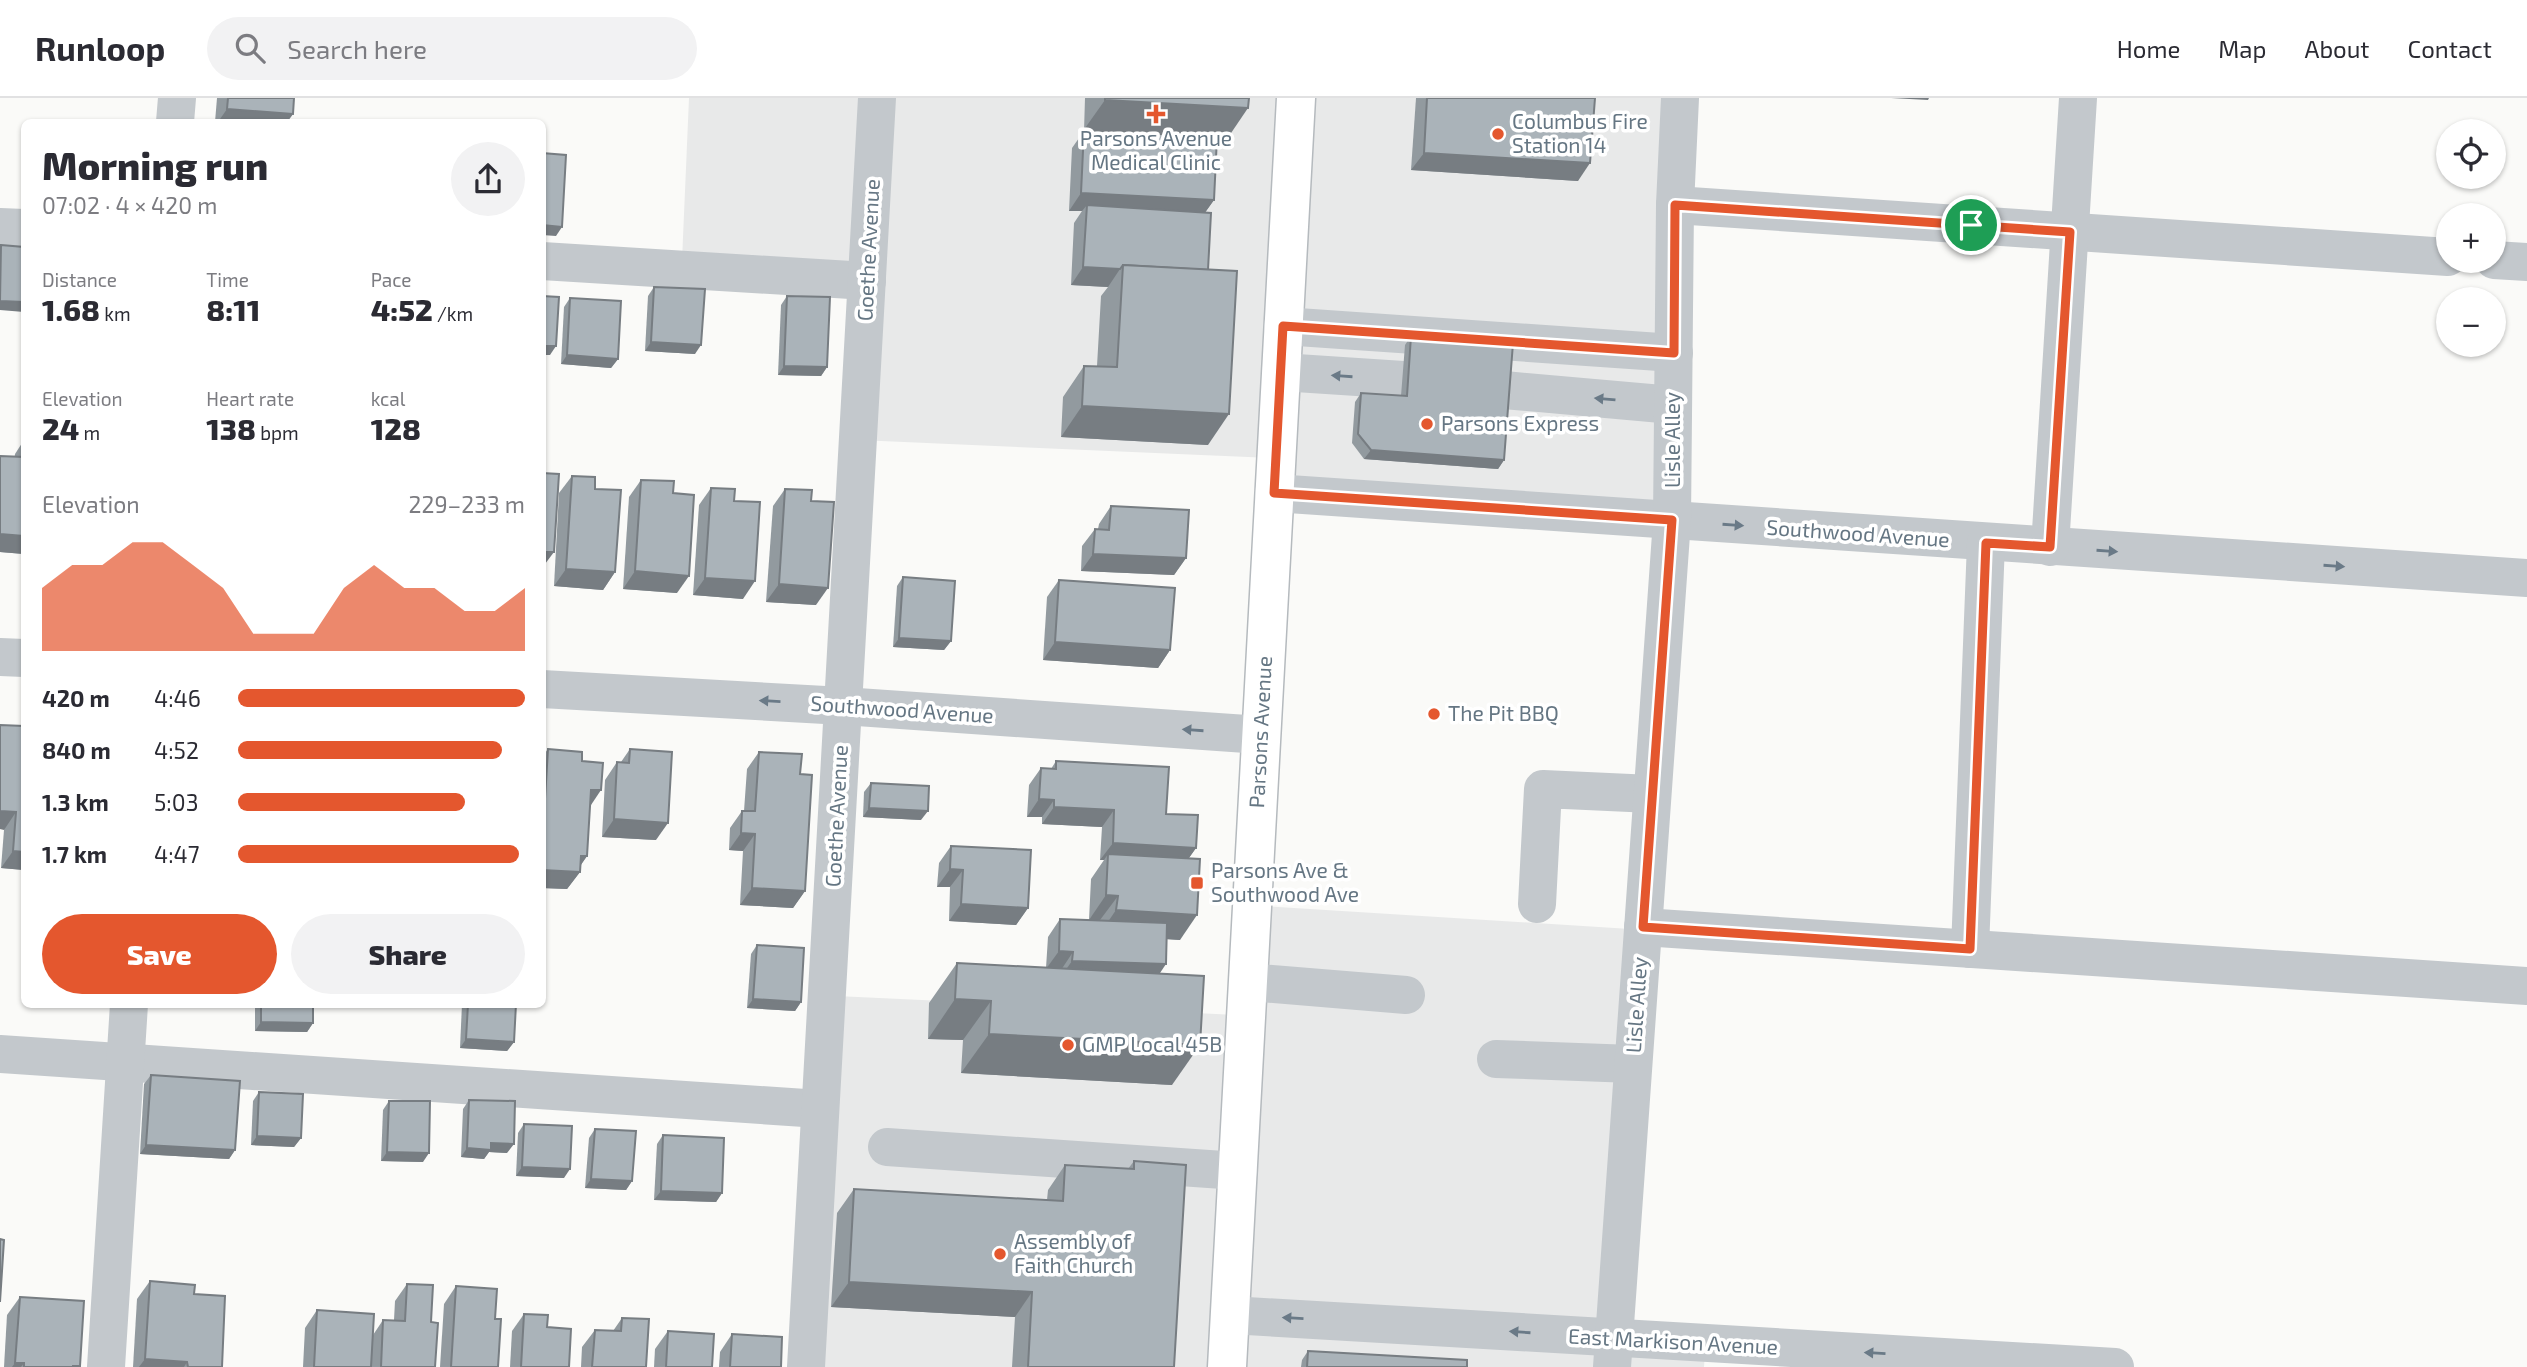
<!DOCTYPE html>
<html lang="en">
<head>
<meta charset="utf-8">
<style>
	body { margin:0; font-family:"Exo 2",sans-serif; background:#f2f2f3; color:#2b2b33; height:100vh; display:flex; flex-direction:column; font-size:26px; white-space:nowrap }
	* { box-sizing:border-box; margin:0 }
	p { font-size:23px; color:#7c7c81 }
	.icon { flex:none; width:38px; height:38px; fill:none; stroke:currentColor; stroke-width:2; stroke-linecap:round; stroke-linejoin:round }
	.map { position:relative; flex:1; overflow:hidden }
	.panel { position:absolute; left:21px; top:21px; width:525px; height:889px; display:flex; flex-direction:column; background:#fff; border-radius:10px; box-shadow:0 2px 5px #0004 }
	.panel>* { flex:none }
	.buttons { position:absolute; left:2436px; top:21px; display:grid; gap:14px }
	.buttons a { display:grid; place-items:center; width:70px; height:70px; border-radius:50%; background:#fff; box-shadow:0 2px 5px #0004; font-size:35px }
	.pin { position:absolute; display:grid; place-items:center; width:60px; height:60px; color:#fff; margin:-30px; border:4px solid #fff; border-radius:50%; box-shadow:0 2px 7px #0007 }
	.round { display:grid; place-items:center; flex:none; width:74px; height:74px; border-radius:37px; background:#f2f2f3 }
	.overview { display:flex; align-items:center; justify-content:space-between; height:119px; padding:0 21px }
	h1 { font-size:38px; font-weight:800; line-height:52px }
	.metrics { display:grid; grid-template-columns:repeat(3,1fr); gap:10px; height:119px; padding:7px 21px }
	.metrics div { display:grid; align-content:center }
	.metrics b { font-size:30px; font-weight:800 }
	.metrics small { font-size:19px; font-weight:400 }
	.metrics p { font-size:19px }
	.chart { height:196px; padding:14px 21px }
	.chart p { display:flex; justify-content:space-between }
	.chart svg { width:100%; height:126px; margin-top:7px; fill:#e4572e; opacity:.7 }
	.button { display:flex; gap:14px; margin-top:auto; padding:14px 21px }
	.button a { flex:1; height:80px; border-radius:42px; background:#e4572e; color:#fff; font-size:28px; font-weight:800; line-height:80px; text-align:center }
	.button a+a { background:#f2f2f3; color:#2b2b33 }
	ul { padding:0 21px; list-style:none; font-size:23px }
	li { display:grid; grid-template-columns:112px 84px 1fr; align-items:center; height:52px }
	li i { height:18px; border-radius:9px; background:#e4572e }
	header { display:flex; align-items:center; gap:42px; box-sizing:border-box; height:98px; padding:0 35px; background:#fff; border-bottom:2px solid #e1e1e2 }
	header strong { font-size:33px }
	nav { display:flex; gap:38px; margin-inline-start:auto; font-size:24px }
	.search { width:490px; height:63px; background:#f2f2f3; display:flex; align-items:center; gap:18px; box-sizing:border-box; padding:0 24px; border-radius:38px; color:#7c7c81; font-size:26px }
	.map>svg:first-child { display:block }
</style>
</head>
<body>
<header>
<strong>Runloop</strong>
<div class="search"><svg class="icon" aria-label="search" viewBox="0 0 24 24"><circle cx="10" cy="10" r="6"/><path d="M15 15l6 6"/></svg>Search here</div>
<nav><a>Home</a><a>Map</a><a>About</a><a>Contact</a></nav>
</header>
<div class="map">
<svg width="2527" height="1269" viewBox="0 0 2527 1269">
	<rect width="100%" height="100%" fill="#fafaf8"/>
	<!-- built -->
	<g fill="#e8e9e9">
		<path d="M689,0H1690L1671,431L1265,408L1271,360L858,342L861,179L682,163Z"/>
		<path d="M1247,807L1646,832L1616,1236L1706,1239L1704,1269H802L815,897L1237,917Z"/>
	</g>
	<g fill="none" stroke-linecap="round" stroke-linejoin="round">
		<defs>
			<path id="major" d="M1227,1269L1296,0"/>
		</defs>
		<!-- major casing -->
		<use href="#major" stroke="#b5babe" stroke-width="41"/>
		<!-- minor -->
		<g stroke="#c3c8cc" stroke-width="38">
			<path d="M175,24L177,0"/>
			<path d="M1675,107L2448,159"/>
			<path d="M0,129L24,130"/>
			<path d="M2494,162L2527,164"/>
			<path d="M542,163L867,183"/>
			<path d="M1283,228L1674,255"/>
			<path d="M1281,274L1403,282"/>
			<path d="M1504,292L1673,307"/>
			<path d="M1274,395L2527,480"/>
			<path d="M2050,449L2078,0"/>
			<path d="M0,559L24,560"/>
			<path d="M542,591L843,608L1261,637"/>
			<path d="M1537,806L1543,691L1652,696"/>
			<path d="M1643,829L2527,888"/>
			<path d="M1970,851L1986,445"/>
			<path d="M1248,884L1406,897"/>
			<path d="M0,956L820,1011"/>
			<path d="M1496,961L1633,966"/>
			<path d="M887,1049L1238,1073"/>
			<path d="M1230,1217L2115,1269"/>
			<path d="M106,1269L129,906"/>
			<path d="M806,1269L877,0"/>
			<path d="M1612,1269L1672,422L1675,107L1680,0"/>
		</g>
		<!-- major -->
		<use href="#major" stroke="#fff" stroke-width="38"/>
	</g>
	<!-- wall -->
	<g fill="#929a9f">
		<path d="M217,0H294L293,16L287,24H215Z"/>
		<path d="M1085,0H1249L1227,41L1217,40L1214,102L1205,114L1208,172V347L1061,339L1063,299L1084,268H1097L1101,198L1108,189L1071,187L1074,125L1082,113H1069L1072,50L1084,33Z"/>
		<path d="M1416,0H1595L1578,83L1411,72Z"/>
		<path d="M654,189L695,256L645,253L648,198Z"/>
		<path d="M787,198L827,269L821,278L778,277L781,207Z"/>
		<path d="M570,200L618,261L611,270L561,266L564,209Z"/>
		<path d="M1411,238L1504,362L1498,371L1364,361L1352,345L1355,304L1361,295L1401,298L1405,247Z"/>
		<path d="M24,342V456L0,454L15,356Z"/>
		<path d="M572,378L595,391L615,474L603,492L554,488L559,395Z"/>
		<path d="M641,382L673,395L677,495L623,491L629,399Z"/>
		<path d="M711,390L734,403L743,501L693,497L699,407Z"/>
		<path d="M785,391L811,403L816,507L766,504L773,408Z"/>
		<path d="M1111,408L1186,460L1174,477L1081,473L1082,448L1095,431H1098L1099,426Z"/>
		<path d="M903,479L951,543L944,552L893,549L897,488Z"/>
		<path d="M1059,482L1170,552L1158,570L1043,562L1047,499Z"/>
		<path d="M24,628V772L1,770L4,732Z"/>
		<path d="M548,651L582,663L590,708L587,758L580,768V774L567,791L542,790V659Z"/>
		<path d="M630,651L656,742L602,739L605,682L617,664H621Z"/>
		<path d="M759,654L800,676L805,793L793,810L740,807L743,753L729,752L730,730L742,713H744L747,671Z"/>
		<path d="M1056,663L1166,716L1196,750L1188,761L1180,842L1167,841L1159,875L1172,987L961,975L963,942L928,941L929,905L957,865L1046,870L1048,839L1060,821L1100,823L1089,822L1091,781L1104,762H1100L1102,729L1042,726V719H1027L1029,687L1041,670L1051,671Z"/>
		<path d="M871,685L921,722L863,719L864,694Z"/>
		<path d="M951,748L1028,810L1016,827L949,823L950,789H937L939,765Z"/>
		<path d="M757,847L801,904L795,913L747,910L751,856Z"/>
		<path d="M255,906H313V925L307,934L255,933Z"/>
		<path d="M462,906H516L514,944L507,953L460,950Z"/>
		<path d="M151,977L235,1052L229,1061L140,1056L144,986Z"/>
		<path d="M259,994L301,1040L294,1049L251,1047L253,1003Z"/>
		<path d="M469,1002L507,1055L489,1054L484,1061L461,1059L463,1011Z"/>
		<path d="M389,1003L423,1064L381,1063L383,1012Z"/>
		<path d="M524,1026L564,1080L516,1078L518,1035Z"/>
		<path d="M595,1031L632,1083L626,1092L585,1090L589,1040Z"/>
		<path d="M663,1037L722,1095L716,1104L654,1102L657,1046Z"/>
		<path d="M1134,1063L1174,1269H1012L1015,1219L831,1209L837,1115L854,1091L1047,1102L1048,1092L1065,1067L1128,1071Z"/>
		<path d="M150,1183L194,1196L222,1269H133L137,1201Z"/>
		<path d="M407,1186L431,1224L435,1269H303L305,1230L317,1212L373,1237L383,1222H394L395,1203Z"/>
		<path d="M456,1188L495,1221L498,1269H440L444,1206Z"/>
		<path d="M20,1199L79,1269H4L7,1217Z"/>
		<path d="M524,1216L547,1229L569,1269H510L512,1233Z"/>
		<path d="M622,1220L646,1269H581L582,1249L595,1232L613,1233Z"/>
		<path d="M668,1233L712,1269H654L655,1251Z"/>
		<path d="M732,1236L781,1269H719L720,1254Z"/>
		<path d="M1308,1253L1467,1269H1301L1302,1262Z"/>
	</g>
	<!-- shaded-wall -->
	<g fill="#777d82">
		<path d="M1891,0H1929L1928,2Z"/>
		<path d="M1105,2L1248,10L1227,41L1083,33Z"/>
		<path d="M227,11L293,16L287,24H218Z"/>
		<path d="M1424,55L1590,65L1578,83L1411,72Z"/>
		<path d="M1081,95L1214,102L1202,119L1087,107L1082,113H1069Z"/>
		<path d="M542,127L562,129L556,138L542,137Z"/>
		<path d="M1083,169L1120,171L1108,189L1071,187Z"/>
		<path d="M0,203L24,204V214L0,212Z"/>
		<path d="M651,244L701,247L695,256L645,253Z"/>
		<path d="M542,248H556L550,257H542Z"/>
		<path d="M567,257L618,261L611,270L561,266Z"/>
		<path d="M784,268L827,269L821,278L778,277Z"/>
		<path d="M1082,308L1229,316L1208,347L1061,339Z"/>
		<path d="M1371,352L1504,362L1498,371L1364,361Z"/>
		<path d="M0,436L24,438V456L0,454Z"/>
		<path d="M542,454H554L542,470Z"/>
		<path d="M1093,456L1186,460L1174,477L1081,473Z"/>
		<path d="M566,471L615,474L603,492L554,488Z"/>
		<path d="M635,473L689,478L677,495L623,491Z"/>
		<path d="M705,480L755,483L743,501L693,497Z"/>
		<path d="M779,486L828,490L816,507L766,504Z"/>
		<path d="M899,540L951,543L944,552L893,549Z"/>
		<path d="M1055,544L1170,552L1158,570L1043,562Z"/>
		<path d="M591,692H601L589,710Z"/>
		<path d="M1039,701L1054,702L1042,719H1027Z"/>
		<path d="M1054,709L1114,712L1102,729L1042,726Z"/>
		<path d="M869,710L928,713L921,722L863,719Z"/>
		<path d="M0,713L16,714L4,732L0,731Z"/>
		<path d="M614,721L668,725L656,742L602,739Z"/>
		<path d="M741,735L755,736L743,753L729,752Z"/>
		<path d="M1113,745L1196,750L1184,767L1108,756L1104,762H1100Z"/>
		<path d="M13,753L24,754V772L1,770Z"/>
		<path d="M581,758H587L576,774H580L567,791L542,790V772Z"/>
		<path d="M950,771L963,772L950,789H937Z"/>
		<path d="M752,790L805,793L793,810L740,807Z"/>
		<path d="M1106,797L1118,798L1100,822H1089Z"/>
		<path d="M961,806L1028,810L1016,827L949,823Z"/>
		<path d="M1116,812L1197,817L1180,842L1099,837Z"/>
		<path d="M1059,853L1073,854L1061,872L1046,871Z"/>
		<path d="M1072,863L1166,866L1154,884L1060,880Z"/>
		<path d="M753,901L801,904L795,913L747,910Z"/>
		<path d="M955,901L991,903L963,942L928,941Z"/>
		<path d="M261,924L313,925L307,934L255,933Z"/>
		<path d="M989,936L1200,947L1172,987L961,975Z"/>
		<path d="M466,941L514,944L507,953L460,950Z"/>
		<path d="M257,1038L301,1040L294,1049L251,1047Z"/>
		<path d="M491,1045L514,1046L507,1055L489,1054L484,1061L461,1059L467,1050Z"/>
		<path d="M146,1047L235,1052L229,1061L140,1056Z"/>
		<path d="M387,1054L429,1055L423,1064L381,1063Z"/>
		<path d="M522,1069L570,1071L564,1080L516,1078Z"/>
		<path d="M591,1081L632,1083L626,1092L585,1090Z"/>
		<path d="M661,1093L722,1095L716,1104L654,1102Z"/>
		<path d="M849,1184L1032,1194L1015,1219L831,1209Z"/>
		<path d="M145,1261L187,1264L184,1269H139Z"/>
		<path d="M15,1265H24L21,1269H12Z"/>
	</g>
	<!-- building -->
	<g fill="#aab3b9" stroke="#777d82" stroke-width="2">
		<path d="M228,0H294L293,16L227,11Z"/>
		<path d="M1105,0H1249L1248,10L1105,2Z"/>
		<path d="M1427,0H1595L1590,65L1424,55Z"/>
		<path d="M1084,32L1217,39L1214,102L1081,95Z"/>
		<path d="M542,55L566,57L562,129L542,127Z"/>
		<path d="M1087,107L1211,115L1208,172L1123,167L1120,171L1083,169Z"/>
		<path d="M1,147L24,149V204L0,203Z"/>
		<path d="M1123,167L1237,173L1229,316L1082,308L1084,268L1117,269Z"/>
		<path d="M654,189L705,191L701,247L651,244Z"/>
		<path d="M542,198L559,199L556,248H542Z"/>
		<path d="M787,198L830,199L827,269L784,268Z"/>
		<path d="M570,200L621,203L618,261L567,257Z"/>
		<path d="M1411,238L1513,245L1504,362L1371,352L1358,336L1361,295L1407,298Z"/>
		<path d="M0,358L24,359V438L0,436Z"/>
		<path d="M542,375L559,376L554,454H542Z"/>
		<path d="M572,378L595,379V391L621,392L615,474L566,471Z"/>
		<path d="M641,382L674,383L673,395L694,397L689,478L635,473Z"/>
		<path d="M711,390L735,391L734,403L760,404L755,483L705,480Z"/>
		<path d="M785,391L812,392L811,403L834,404L828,490L779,486Z"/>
		<path d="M1111,408L1189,412L1186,460L1093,456L1095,431L1109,432Z"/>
		<path d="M903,479L955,483L951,543L899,540Z"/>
		<path d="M1059,482L1175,490L1170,552L1055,544Z"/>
		<path d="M0,627L24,628V754L13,753L16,714L0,713Z"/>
		<path d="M548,651L582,654V663L603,665L601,692H591L587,758H581L580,774L542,772V750Z"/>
		<path d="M630,651L672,654L668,725L614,721L617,664L629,665Z"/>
		<path d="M759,654L802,656L800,676L812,677L805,793L752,790L755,736L741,735L742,713H755Z"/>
		<path d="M1056,663L1169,669L1166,716L1198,717L1196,750L1113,745L1114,712L1054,709V702L1039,701L1041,670L1056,671Z"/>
		<path d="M871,685L929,688L928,713L869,710Z"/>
		<path d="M951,748L1031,752L1028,810L961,806L963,772L950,771Z"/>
		<path d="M1108,756L1200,761L1197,817L1116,812L1118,798L1106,797Z"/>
		<path d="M1060,821L1167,825L1166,866L1072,863L1073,854L1059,853Z"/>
		<path d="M757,847L804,850L801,904L753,901Z"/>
		<path d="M957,865L1204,878L1200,947L989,936L991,903L955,901Z"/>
		<path d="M261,906H313V925L261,924Z"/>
		<path d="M468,906H516L514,944L466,941Z"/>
		<path d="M151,977L240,983L235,1052L146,1047Z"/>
		<path d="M259,994L303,996L301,1040L257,1038Z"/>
		<path d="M469,1002L515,1003L514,1046L491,1045V1052L467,1050Z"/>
		<path d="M389,1003H430L429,1055L387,1054Z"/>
		<path d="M524,1026L572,1028L570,1071L522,1069Z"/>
		<path d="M595,1031L636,1033L632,1083L591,1081Z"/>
		<path d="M663,1037L724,1040L722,1095L661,1093Z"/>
		<path d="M1134,1063L1186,1067L1174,1269H1028L1032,1194L849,1184L854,1091L1063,1103L1065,1067L1134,1071Z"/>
		<path d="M0,1141L4,1142L0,1204Z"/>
		<path d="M150,1183L195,1187L194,1196L225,1198L222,1269H188L187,1264L145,1261Z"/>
		<path d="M407,1186L433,1187L431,1224L438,1225L435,1269H381L383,1222L405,1223Z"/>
		<path d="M456,1188L497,1191L495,1221H501L498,1269H451Z"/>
		<path d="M20,1199L84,1203L80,1268H73V1269H24V1265H15Z"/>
		<path d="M317,1212L374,1216L371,1269H314Z"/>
		<path d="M524,1216L548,1217L547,1229L571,1231L569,1269H521Z"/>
		<path d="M622,1220L649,1221L646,1269H592L595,1232L621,1233Z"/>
		<path d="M668,1233L714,1236L712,1269H666Z"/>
		<path d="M732,1236L782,1239L781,1269H730Z"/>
		<path d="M1308,1253L1467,1262V1269H1307Z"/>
	</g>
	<!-- one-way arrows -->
	<defs><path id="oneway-solid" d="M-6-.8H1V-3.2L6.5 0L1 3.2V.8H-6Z" transform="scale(1.75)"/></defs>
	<g fill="#6a7a87">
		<use href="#oneway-solid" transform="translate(1342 278) rotate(-176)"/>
		<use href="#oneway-solid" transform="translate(1605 301) rotate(-175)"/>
		<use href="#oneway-solid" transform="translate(1733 427) rotate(4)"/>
		<use href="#oneway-solid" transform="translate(2107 453) rotate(4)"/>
		<use href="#oneway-solid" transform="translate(2334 468) rotate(4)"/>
		<use href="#oneway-solid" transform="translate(770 603) rotate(-177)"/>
		<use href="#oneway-solid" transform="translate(1193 632) rotate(-176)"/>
		<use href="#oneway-solid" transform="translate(1293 1220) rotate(-177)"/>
		<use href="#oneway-solid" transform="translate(1520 1234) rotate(-176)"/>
		<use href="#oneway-solid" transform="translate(1875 1255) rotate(-177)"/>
	</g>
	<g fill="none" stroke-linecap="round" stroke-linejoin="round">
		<defs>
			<path id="route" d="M1675,107L2070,134L2050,449L1986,445L1970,851L1643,829L1672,422L1274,395L1283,228L1674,255Z"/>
		</defs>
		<!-- route casing -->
		<use href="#route" stroke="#fff" stroke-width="14"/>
		<!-- route -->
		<use href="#route" stroke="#e4572e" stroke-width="9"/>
	</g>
	<!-- markers -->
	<g fill="#e4572e" stroke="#fff" stroke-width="2.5">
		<path d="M1152.5 5.5h7v7h7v7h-7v7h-7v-7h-7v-7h7z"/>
		<circle cx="1498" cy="36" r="7"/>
		<circle cx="1427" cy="326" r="7"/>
		<circle cx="1434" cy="616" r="7"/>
		<rect x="1190" y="778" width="14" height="14" rx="3.5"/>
		<circle cx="1068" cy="947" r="7"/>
		<circle cx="1000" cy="1156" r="7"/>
	</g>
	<g text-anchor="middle" stroke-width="7" stroke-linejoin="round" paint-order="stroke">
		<!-- poi labels -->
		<g font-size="21" fill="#657683" stroke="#fff" text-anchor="start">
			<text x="1512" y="31">Columbus Fire<tspan x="1512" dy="24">Station 14</tspan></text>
			<text x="1156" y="48" text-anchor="middle">Parsons Avenue<tspan x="1156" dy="24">Medical Clinic</tspan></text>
			<text x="1441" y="333">Parsons Express</text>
			<text x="1448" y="623">The Pit BBQ</text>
			<text x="1211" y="780">Parsons Ave &amp;<tspan x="1211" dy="24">Southwood Ave</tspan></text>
			<text x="1082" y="954">GMP Local 45B</text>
			<text x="1014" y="1151">Assembly of<tspan x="1014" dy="24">Faith Church</tspan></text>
		</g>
		<!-- street labels -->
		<g font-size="21" fill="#657683" stroke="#fff">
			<text transform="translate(869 152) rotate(-87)" y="7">Goethe Avenue</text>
			<text transform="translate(1673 342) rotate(-90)" y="7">Lisle Alley</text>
			<text transform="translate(1858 436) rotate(4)" y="7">Southwood Avenue</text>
			<text transform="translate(902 612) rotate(4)" y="7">Southwood Avenue</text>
			<text transform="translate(1261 634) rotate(-87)" y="7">Parsons Avenue</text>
			<text transform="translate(837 718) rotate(-87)" y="7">Goethe Avenue</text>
			<text transform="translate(1637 907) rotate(-86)" y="7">Lisle Alley</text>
			<text transform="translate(1673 1244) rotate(3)" y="7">East Markison Avenue</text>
		</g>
	</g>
</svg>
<div class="buttons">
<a><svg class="icon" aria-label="locate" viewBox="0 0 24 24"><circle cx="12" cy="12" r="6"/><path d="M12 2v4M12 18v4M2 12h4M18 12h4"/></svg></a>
<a>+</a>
<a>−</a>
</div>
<div class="pin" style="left:1971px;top:127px;background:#1e9e55"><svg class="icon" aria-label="arrive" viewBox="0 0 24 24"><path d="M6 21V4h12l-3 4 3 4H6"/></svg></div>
<section class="panel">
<div class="overview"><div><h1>Morning run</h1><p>07:02 · 4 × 420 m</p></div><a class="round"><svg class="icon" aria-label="share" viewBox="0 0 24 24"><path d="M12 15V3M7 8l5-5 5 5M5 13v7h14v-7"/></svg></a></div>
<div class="metrics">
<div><p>Distance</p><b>1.68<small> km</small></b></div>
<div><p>Time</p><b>8:11</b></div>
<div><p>Pace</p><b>4:52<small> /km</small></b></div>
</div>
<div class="metrics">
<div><p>Elevation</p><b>24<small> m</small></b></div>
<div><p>Heart rate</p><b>138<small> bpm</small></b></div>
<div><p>kcal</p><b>128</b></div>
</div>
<div class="chart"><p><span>Elevation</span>229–233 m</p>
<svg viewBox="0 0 160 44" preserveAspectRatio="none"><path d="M0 44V22L10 14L20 14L30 6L40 6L50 14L60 22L70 38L80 38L90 38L100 22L110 14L120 22L130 22L140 30L150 30L160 22V44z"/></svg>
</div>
<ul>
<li><b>420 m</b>4:46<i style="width:100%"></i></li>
<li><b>840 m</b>4:52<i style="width:92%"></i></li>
<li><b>1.3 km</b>5:03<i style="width:79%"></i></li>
<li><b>1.7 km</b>4:47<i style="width:98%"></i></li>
</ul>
<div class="button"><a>Save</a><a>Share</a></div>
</section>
</div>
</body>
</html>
